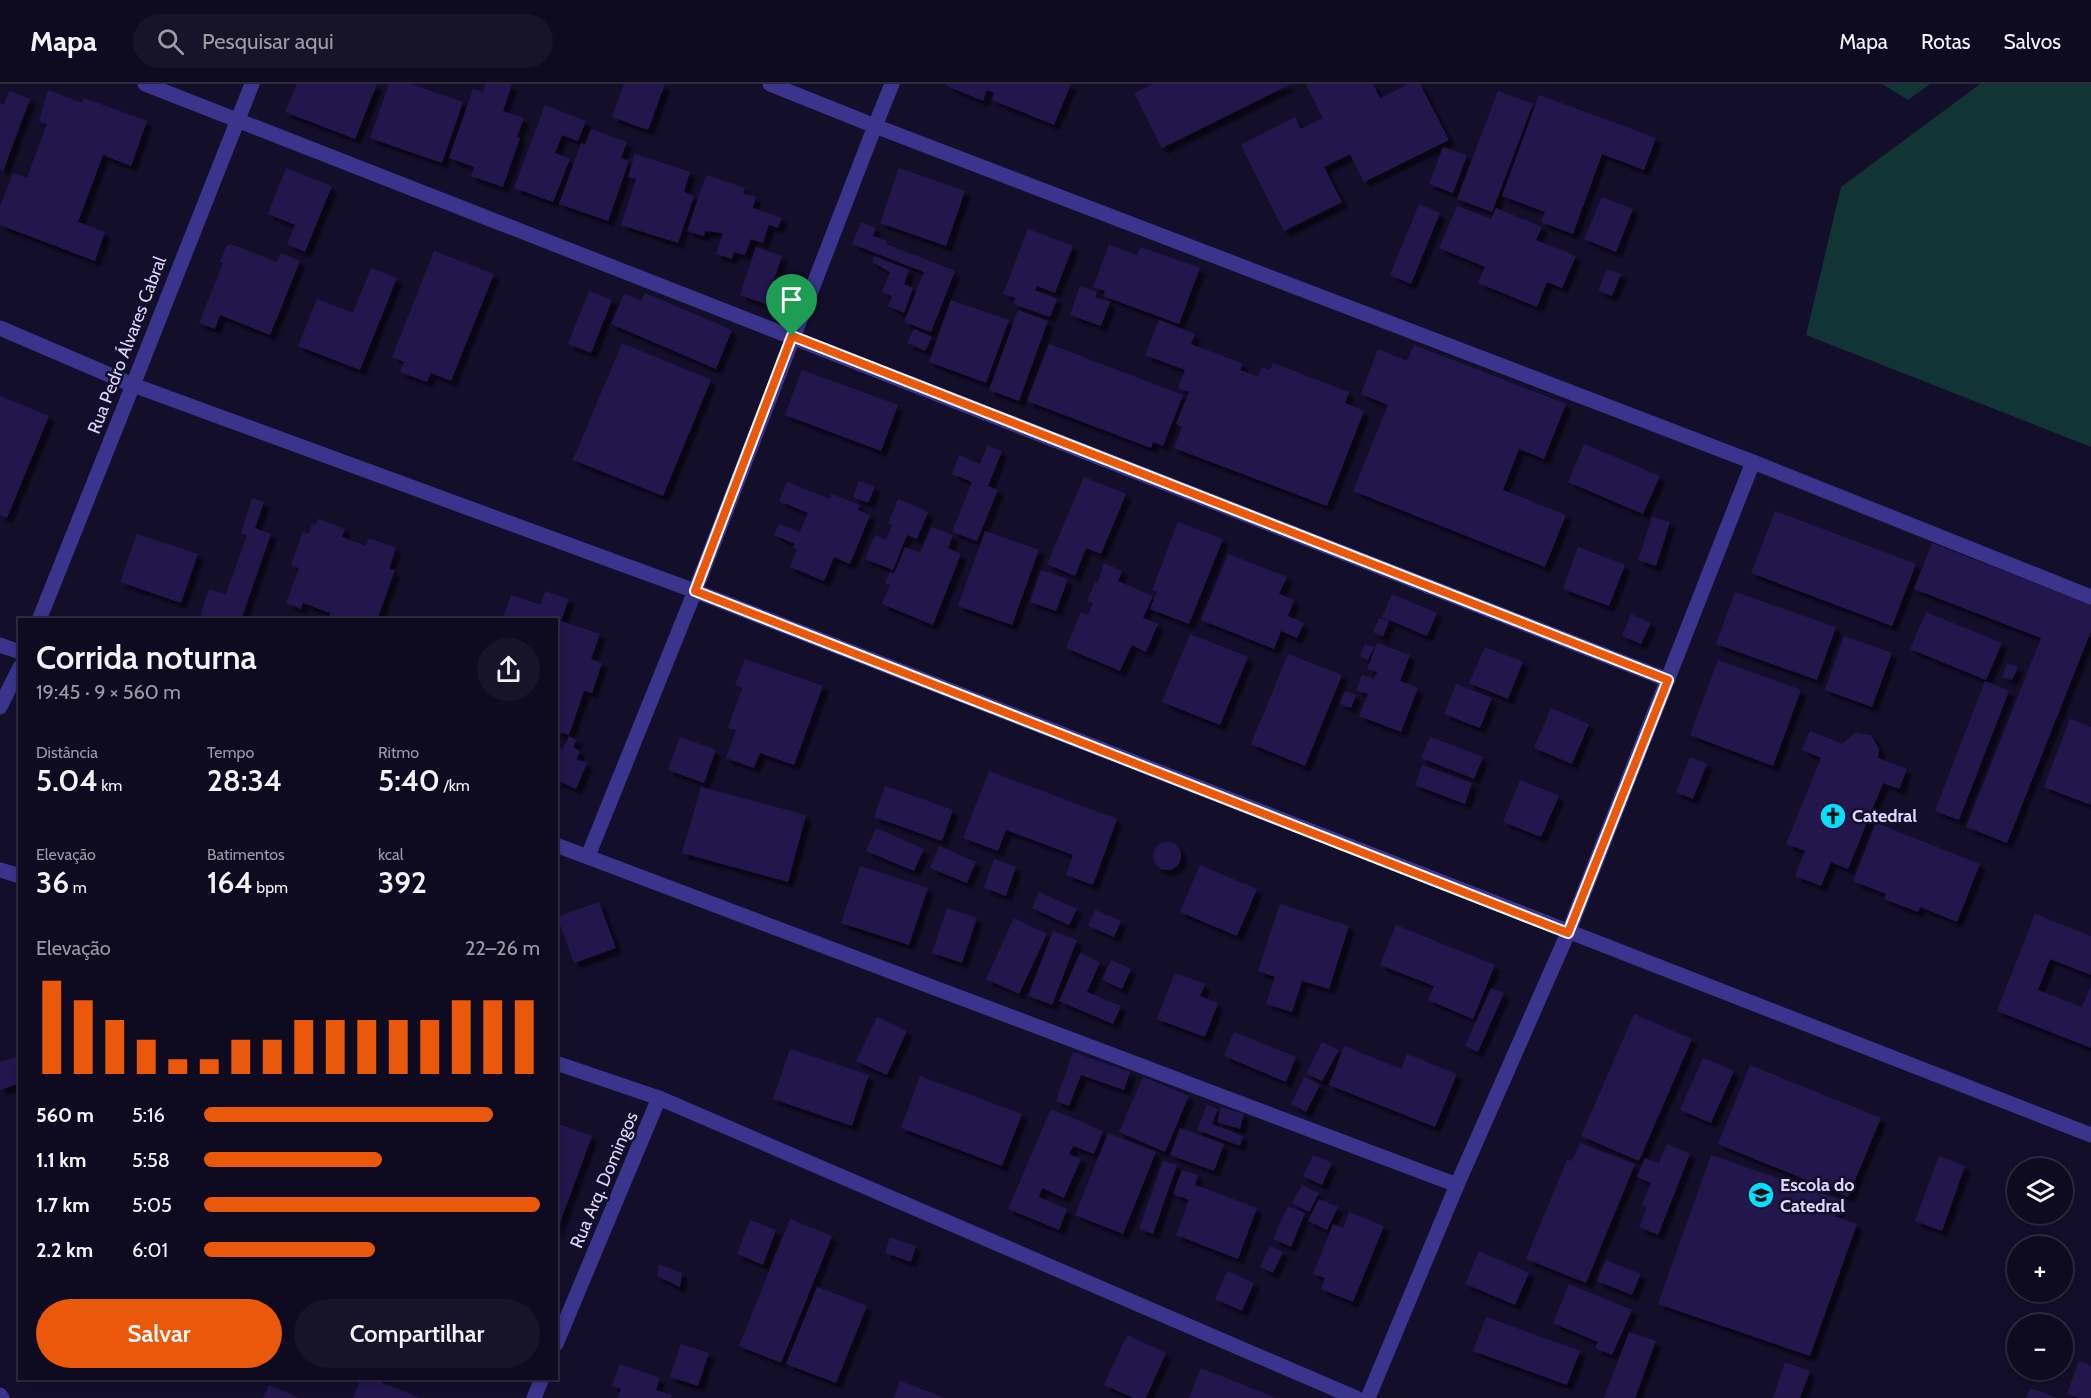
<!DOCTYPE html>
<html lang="pt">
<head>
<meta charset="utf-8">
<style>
	body { margin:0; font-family:Cabin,sans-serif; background:#171329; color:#f1f3f6; height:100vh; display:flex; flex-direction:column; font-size:22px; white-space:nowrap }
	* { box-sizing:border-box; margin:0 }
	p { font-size:20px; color:#9b9aa5 }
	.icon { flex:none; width:33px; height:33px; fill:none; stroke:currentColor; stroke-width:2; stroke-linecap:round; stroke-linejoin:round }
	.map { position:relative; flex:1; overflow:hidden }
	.sheet { position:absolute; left:18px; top:534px; width:540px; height:762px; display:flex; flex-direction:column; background:#0e0a20; border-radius:0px; box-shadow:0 3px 9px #0003,0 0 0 2px #2e2b3e }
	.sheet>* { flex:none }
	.controls { position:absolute; left:2007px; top:1074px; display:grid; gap:12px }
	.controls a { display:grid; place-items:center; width:66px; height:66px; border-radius:50%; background:#0e0a20; box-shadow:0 3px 9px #0003,0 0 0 2px #2e2b3e; font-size:30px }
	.pin { position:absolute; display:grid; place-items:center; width:51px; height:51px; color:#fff; margin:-62px -26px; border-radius:50% 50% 50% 0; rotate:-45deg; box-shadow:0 0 6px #0007 }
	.pin .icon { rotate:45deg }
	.round { display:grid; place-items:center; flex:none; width:63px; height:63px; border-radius:32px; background:#171329 }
	.summary { display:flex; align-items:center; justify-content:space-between; height:102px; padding:0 18px }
	h1 { font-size:33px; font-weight:600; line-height:45px }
	.figures { display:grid; grid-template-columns:repeat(3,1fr); gap:9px; height:102px; padding:6px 18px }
	.figures div { display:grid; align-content:center }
	.figures b { font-size:30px; font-weight:600 }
	.figures small { font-size:16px; font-weight:400 }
	.figures p { font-size:16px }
	.chart { height:168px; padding:12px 18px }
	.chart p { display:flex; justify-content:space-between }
	.chart svg { width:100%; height:108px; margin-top:6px; stroke:#ea580c; stroke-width:6 }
	.button { display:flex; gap:12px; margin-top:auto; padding:12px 18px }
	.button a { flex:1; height:69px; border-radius:36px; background:#ea580c; color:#fff; font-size:24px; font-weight:600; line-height:69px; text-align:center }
	.button a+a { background:#171329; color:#f1f3f6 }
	ul { padding:0 18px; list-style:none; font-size:20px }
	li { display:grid; grid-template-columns:96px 72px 1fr; align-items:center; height:45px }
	li i { height:15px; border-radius:8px; background:#ea580c }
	header { display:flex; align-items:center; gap:36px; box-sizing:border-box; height:84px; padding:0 30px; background:#0e0a20; border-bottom:2px solid #2e2b3e }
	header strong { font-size:28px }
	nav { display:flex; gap:33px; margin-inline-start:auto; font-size:21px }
	.search { width:420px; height:54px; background:#171329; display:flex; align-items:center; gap:15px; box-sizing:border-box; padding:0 21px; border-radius:33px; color:#9b9aa5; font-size:22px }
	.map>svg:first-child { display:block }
</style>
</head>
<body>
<header>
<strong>Mapa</strong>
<div class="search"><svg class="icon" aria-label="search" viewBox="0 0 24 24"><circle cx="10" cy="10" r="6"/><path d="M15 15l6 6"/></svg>Pesquisar aqui</div>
<nav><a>Mapa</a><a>Rotas</a><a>Salvos</a></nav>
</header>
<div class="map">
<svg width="2091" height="1314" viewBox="0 0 2091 1314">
	<defs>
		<filter id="shadow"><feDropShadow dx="5.5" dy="5.5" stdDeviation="1.5" flood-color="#0009"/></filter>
	</defs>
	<rect width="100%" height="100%" fill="#130e2a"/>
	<!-- green -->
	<g fill="#103534">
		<path d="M1882,0H1930L1908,16Z"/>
		<path d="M1980,0H2091V363L1806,251L1841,103Z"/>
	</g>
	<!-- building -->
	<g fill="#24184d" filter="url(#shadow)">
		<path d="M297,0H377L355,55L285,28Z"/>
		<path d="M389,0H410L463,18L442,79L370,54Z"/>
		<path d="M485,0H512L503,27L524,34L517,53L520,54L503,103L471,92L474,83L449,74L473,5L483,8Z"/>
		<path d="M624,0H665L648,46L612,33Z"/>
		<path d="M948,0H1071L1054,41L992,16L994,9L987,6L983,17L947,2Z"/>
		<path d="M1154,0H1291L1162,64L1134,9Z"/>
		<path d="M1306,0H1373L1380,14L1409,0H1420L1449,56L1364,98L1350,70L1324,83L1342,118L1284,147L1241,61L1295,33L1301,45L1323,34Z"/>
		<path d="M48,6L82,19L84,14L147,37L131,82L103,71L78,138L105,148L95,177L0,141V123L13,89L27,94L47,40L39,37Z"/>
		<path d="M9,7L30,15L3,87L0,85V19L4,21Z"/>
		<path d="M1498,7L1533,20L1492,128L1457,115Z"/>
		<path d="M1539,11L1656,54L1644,86L1602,70L1573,150L1541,138L1545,128L1502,112Z"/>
		<path d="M545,21L586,37L578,57L562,51L555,69L570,75L553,118L514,104Z"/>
		<path d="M591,45L627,58L621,74L629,77L608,137L559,120L581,59L585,61Z"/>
		<path d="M1443,63L1467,71L1453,109L1429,100Z"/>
		<path d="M635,70L690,88L684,108L694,112L678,159L621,141L636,95L628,93Z"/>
		<path d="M286,84L332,102L305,168L287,160L295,141L268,130Z"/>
		<path d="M899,84L965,107L946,162L880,139Z"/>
		<path d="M706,91L745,104L743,109L756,113L753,124L782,134L778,144L769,141L763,159L751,155L745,171L734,168L732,175L716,170L723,149L705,147L704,152L687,147Z"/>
		<path d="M1602,113L1633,125L1616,168L1584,155Z"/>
		<path d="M1419,120L1440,129L1411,200L1390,191Z"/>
		<path d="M1457,122L1491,135L1496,124L1542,143L1536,156L1576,172L1562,204L1547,198L1537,223L1478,199L1485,183L1439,164Z"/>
		<path d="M861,138L876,144L873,152L887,157L886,160L955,187L931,248L904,238L924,188L852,160Z"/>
		<path d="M1028,145L1073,162L1055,209L1037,202L1035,206L1057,215L1050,233L1013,220L1016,214L1003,210Z"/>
		<path d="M230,160L277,178L281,169L300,177L270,251L220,231L215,245L199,239L223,179L220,178L226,163Z"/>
		<path d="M1109,161L1137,171L1140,163L1200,184L1179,240L1103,212L1105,207L1093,203Z"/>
		<path d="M756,163L782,172L766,220L740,211Z"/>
		<path d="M434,167L494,190L451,297L431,289L427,298L400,288L404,278L392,273Z"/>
		<path d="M874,172L909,186L904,200L913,204L904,229L888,222L892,212L882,208L890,188L872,178Z"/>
		<path d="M371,184L397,194L360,286L298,262L317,215L353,229Z"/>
		<path d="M1607,185L1621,190L1612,212L1598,207Z"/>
		<path d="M1080,202L1097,208L1095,213L1110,218L1101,242L1070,231Z"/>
		<path d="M589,207L612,216L591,269L568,260Z"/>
		<path d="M645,209L732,246L716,285L611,240L624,210L641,217Z"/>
		<path d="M951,216L1009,236L986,299L929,278Z"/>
		<path d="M1018,226L1048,237L1019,317L989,306Z"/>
		<path d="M1159,236L1195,250L1191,260L1243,280L1240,286L1258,293L1262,283L1270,286L1273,279L1349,308L1345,319L1364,327L1327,422L1174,364L1182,343L1176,340L1189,308L1178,304L1185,286L1145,271Z"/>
		<path d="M914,245L932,253L925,267L907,259Z"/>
		<path d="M622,259L711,296L663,412L573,376Z"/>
		<path d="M1049,260L1183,311L1163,362L1153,358L1151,364L1027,317Z"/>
		<path d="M1414,261L1566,320L1544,375L1519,365L1503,406L1566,431L1545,483L1353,407L1388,321L1361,310L1378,265L1407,277Z"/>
		<path d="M802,286L898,321L881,367L785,331Z"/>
		<path d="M0,312L49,332L7,434L0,431Z"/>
		<path d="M1584,360L1660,392L1643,430L1568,398Z"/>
		<path d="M988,361L1002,367L988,402L998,406L977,457L952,448L972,398L952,390L959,371L980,380Z"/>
		<path d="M1084,393L1126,410L1101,470L1086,464L1075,492L1047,480Z"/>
		<path d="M859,397L875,403L868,419L853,413Z"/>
		<path d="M787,398L830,415L831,410L860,421L858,426L870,431L850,480L834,473L824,497L790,483L797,465L793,463L795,460L774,451L779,440L800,448L808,429L779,417Z"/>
		<path d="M252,414L264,418L255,444L271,450L241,536H213L200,531L209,505L226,510L247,451L241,449Z"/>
		<path d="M898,415L928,428L917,455L907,451L893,486L865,475L875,451L886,456L892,441L888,440Z"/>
		<path d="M1775,427L1916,480L1892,542L1751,489Z"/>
		<path d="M1652,433L1670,438L1656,482L1638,476Z"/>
		<path d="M318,435L345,445L342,453L366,462L369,454L396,464L389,485L395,486L377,536H329L330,529L303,519L301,525L286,519L299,484L291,481L303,448L309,450L312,440L315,441Z"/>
		<path d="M1178,438L1223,455L1189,540L1150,525L1157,508L1152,506Z"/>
		<path d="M931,443L953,451L948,464L961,470L933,541L882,520L890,501L885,499L890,488L894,490L905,463L920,469Z"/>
		<path d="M985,447L1039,466L1012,541L958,522Z"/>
		<path d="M137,450L198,470L181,519L120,498Z"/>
		<path d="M1932,459L2091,521V547L2007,759L1966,743L2041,554L1914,505Z"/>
		<path d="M1578,463L1625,481L1609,522L1563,505Z"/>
		<path d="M1228,470L1287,493L1279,510L1294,516L1288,532L1304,539L1297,554L1281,547L1274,565L1201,536Z"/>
		<path d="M1104,479L1122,487L1118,497L1153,512L1143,534L1158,540L1146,568L1132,561L1120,587L1066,564L1081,528L1088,531L1093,519L1087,517L1095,498L1098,499Z"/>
		<path d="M1041,486L1068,495L1056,527L1030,518Z"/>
		<path d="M545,507L569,515L561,537L600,550L591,575L602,579L592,609L584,607L569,651L556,647V536H502L511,511L541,521Z"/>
		<path d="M1735,508L1836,543L1817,596L1716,560Z"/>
		<path d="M1392,510L1437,529L1427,552L1382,533Z"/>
		<path d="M1926,528L2002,559L1986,596L1910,565Z"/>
		<path d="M1631,530L1651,539L1641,560L1622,552Z"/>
		<path d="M1379,534L1389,537L1383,553L1373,548Z"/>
		<path d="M1190,550L1248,573L1220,641L1162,618Z"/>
		<path d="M1844,552L1892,569L1872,623L1825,606Z"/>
		<path d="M1377,559L1410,571L1400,597L1418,604L1401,648L1359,632L1368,610L1356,606L1362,591L1374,595L1377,588L1367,585Z"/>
		<path d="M1365,560L1374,563L1368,576L1360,572Z"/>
		<path d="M1485,563L1523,578L1508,615L1469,599Z"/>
		<path d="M1288,570L1342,591L1305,682L1251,660Z"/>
		<path d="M745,575L823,602L794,681L760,669L754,684L726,674L736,646L728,644L742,604L735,601Z"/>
		<path d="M1718,576L1801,606L1773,682L1690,651Z"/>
		<path d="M2007,579L2018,583L2012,596L2002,593Z"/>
		<path d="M1985,597L2009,607L1959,736L1935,727Z"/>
		<path d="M1456,600L1492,614L1480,644L1444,630Z"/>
		<path d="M1345,607L1356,611L1351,624L1340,620Z"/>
		<path d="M1551,624L1589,640L1572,680L1534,664Z"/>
		<path d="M2070,635L2091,643V721L2044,703Z"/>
		<path d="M1810,647L1842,660L1855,649L1871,651L1879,665L1878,674L1907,685L1899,705L1883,699L1848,785L1831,778L1821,802L1795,792L1805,767L1786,760L1821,674L1802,666Z"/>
		<path d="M569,652L577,656L573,663L580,667L576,675L587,679L576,705L556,696V662L563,665Z"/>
		<path d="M680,653L716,666L704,699L668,686Z"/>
		<path d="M1430,653L1483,673L1474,695L1421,674Z"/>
		<path d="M1690,673L1707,680L1693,715L1676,708Z"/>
		<path d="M1422,681L1472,699L1465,720L1415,701Z"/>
		<path d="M989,687L1117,735L1093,801L1066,791L1073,771L1006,746L998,767L963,754Z"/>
		<path d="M1520,696L1559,712L1541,753L1503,738Z"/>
		<path d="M885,702L953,726L942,757L874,733Z"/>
		<path d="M701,703L806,731L788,798L682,769Z"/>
		<path d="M1876,739L1980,780L1957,838L1920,823L1918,828L1884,815L1886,810L1853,797Z"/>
		<path d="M876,744L924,765L914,787L866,767Z"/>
		<circle cx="1167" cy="772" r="14"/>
		<path d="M939,762L976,778L967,799L930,784Z"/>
		<path d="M994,775L1016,783L1006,812L984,804Z"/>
		<path d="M1200,781L1257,805L1237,852L1180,828Z"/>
		<path d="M860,782L928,804L909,861L841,839Z"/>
		<path d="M1039,808L1077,825L1069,841L1032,824Z"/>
		<path d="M599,818L616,864L574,879L557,833Z"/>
		<path d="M1280,820L1349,842L1329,905L1302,897L1292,928L1266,920L1275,893L1258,887Z"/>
		<path d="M947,824L977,834L962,879L932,869Z"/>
		<path d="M1095,826L1121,837L1114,853L1088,842Z"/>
		<path d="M2035,830L2091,852V891L2050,875L2038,906L2082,923L2091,901V964L1997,927Z"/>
		<path d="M1014,834L1047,850L1019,910L986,895Z"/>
		<path d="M1396,841L1495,881L1473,935L1428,916L1434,902L1380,881Z"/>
		<path d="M1053,847L1077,856L1052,921L1028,912Z"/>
		<path d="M1080,869L1100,878L1087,908L1121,922L1113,940L1059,917Z"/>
		<path d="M1111,876L1131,885L1122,905L1102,896Z"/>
		<path d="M1175,889L1205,900L1200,912L1218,919L1205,953L1157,935Z"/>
		<path d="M1491,904L1504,909L1478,968L1465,962Z"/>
		<path d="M1634,930L1692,955L1639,1077L1581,1052Z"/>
		<path d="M877,933L907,947L887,991L856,977Z"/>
		<path d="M1234,948L1296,973L1286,998L1224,972Z"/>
		<path d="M1322,958L1339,966L1322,997L1306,989Z"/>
		<path d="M1344,962L1401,985L1407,970L1457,990L1435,1043L1329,1001Z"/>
		<path d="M790,965L869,991L852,1042L773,1015Z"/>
		<path d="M1073,968L1130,988L1124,1006L1081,991L1069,1022L1056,1017Z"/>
		<path d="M20,972V999L0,1006V978Z"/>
		<path d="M1703,974L1734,987L1711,1039L1680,1026Z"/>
		<path d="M1750,981L1881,1034L1848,1113L1718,1060Z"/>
		<path d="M920,992L1022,1030L1002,1082L901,1044Z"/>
		<path d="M1143,993L1189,1012L1165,1068L1119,1048Z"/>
		<path d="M1304,993L1320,1001L1306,1028L1291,1020Z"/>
		<path d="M1207,1021L1218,1025L1212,1040L1243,1052L1240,1062L1197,1046Z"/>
		<path d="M1221,1023L1244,1030L1240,1045L1217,1038Z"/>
		<path d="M1051,1025L1103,1047L1094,1070L1073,1062L1069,1070L1081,1075L1064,1114L1042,1104L1039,1113L1067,1125L1059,1146L1008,1125Z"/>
		<path d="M556,1039L592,1052L557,1147H556Z"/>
		<path d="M1180,1044L1224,1060L1214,1087L1170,1071Z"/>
		<path d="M1108,1049L1156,1068L1123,1150L1075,1131Z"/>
		<path d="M1580,1059L1635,1080L1586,1199L1526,1175L1567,1076L1572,1077Z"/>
		<path d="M1667,1060L1690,1070L1658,1151L1639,1143L1647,1123L1642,1121L1651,1099L1637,1093L1645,1074L1659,1079Z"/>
		<path d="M1313,1071L1332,1079L1322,1101L1303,1092Z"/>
		<path d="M1711,1071L1841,1116L1835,1132L1857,1140L1810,1272L1658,1220Z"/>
		<path d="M1939,1072L1965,1082L1942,1147L1915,1137Z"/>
		<path d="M1163,1077L1177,1081L1153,1150L1139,1145Z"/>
		<path d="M1182,1086L1198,1091L1195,1101L1257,1124L1238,1175L1176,1151L1189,1116L1173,1110Z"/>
		<path d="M1302,1101L1319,1109L1309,1128L1292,1119Z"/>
		<path d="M1319,1115L1338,1123L1327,1146L1308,1137Z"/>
		<path d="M1288,1122L1305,1129L1291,1163L1273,1155Z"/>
		<path d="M1349,1128L1384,1142L1353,1218L1321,1205L1325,1194L1313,1190L1333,1140L1343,1144Z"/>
		<path d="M790,1135L832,1152L781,1279L739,1262Z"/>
		<path d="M750,1136L776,1146L763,1181L737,1170Z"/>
		<path d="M890,1153L916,1162L911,1178L885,1169Z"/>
		<path d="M1270,1162L1283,1168L1273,1189L1260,1183Z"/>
		<path d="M1479,1167L1529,1189L1515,1221L1465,1200Z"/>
		<path d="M1606,1176L1641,1190L1632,1211L1597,1197Z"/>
		<path d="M659,1180L682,1189L680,1203L657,1192Z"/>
		<path d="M1227,1187L1254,1199L1242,1227L1215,1215Z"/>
		<path d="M1569,1200L1632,1226L1612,1271L1595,1264L1598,1258L1553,1239Z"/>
		<path d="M817,1203L867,1222L836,1299L786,1280Z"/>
		<path d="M1486,1233L1580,1267L1567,1301L1473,1267Z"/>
		<path d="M1629,1248L1656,1257L1635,1314H1604Z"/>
		<path d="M1127,1251L1166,1269L1146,1314H1134L1104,1301Z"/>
		<path d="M681,1260L709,1269L698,1302L670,1293Z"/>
		<path d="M2079,1277L2091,1282V1314H2080L2067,1310Z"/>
		<path d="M1785,1278L1810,1287L1800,1314H1773Z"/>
		<path d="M620,1280L660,1294L656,1306L672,1311L671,1314H617L621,1305L612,1302Z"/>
		<path d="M1201,1284L1276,1314H1189Z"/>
		<path d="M361,1294H378L383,1296L382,1299L421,1314H353Z"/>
		<path d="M900,1297L945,1314H894Z"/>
		<path d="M269,1301L299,1314H263Z"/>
		<path d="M2030,1304L2057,1314H2026Z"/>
	</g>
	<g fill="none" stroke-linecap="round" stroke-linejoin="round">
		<!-- minor -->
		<g stroke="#3a348d" stroke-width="15">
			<path d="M145,0L1668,596"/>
			<path d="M0,244L133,301L39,536"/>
			<path d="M0,561L20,568"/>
			<path d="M0,623L20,583"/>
			<path d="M556,761L1457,1101"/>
			<path d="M588,772L695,507L875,42L770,0"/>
			<path d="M0,786L20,792"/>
			<path d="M556,979L659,1014L1356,1314"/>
			<path d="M556,1260L659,1014"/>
			<path d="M0,1311L2,1314"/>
			<path d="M534,1314L542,1294"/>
			<path d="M1368,1314L1457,1101L1568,849L1753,378"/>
		</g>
		<!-- tertiary -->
		<g stroke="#3a348d" stroke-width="15">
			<path d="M252,0L133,301L695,507L2091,1051"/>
			<path d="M892,0L875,42L1753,378L2091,513"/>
		</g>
	</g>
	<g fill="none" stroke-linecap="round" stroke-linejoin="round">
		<defs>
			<path id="route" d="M792,252L1668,596L1568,849L695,507Z"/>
		</defs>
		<!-- route casing -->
		<use href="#route" stroke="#fff" stroke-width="12"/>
		<!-- route -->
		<use href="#route" stroke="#ea580c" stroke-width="8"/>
	</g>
	<!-- icons -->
	<defs>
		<symbol id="church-disc" viewBox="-11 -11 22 22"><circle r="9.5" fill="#03dfff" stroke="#130e2a"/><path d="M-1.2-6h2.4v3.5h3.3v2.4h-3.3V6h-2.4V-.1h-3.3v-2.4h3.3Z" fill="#111"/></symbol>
		<symbol id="school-disc" viewBox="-11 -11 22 22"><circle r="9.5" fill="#03dfff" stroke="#130e2a"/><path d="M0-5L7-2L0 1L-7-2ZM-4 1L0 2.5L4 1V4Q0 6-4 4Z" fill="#111"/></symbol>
	</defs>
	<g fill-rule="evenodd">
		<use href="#church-disc" x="1818" y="717" width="30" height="30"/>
		<use href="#school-disc" x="1746" y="1096" width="30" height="30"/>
	</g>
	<g text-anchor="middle" stroke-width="5" stroke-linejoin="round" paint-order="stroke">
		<!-- street labels -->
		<g font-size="18" fill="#ddd7ff" stroke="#130e2a">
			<text transform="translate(127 261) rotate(-69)" y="6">Rua Pedro Álvares Cabral</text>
			<text transform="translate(604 1096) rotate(-67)" y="6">Rua Arq. Domingos</text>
		</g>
		<!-- poi labels -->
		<g font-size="18" font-weight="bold" fill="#ddd7ff" stroke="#130e2a" text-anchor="start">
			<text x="1852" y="738">Catedral</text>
			<text x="1780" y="1107">Escola do<tspan x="1780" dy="21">Catedral</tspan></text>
		</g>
	</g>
</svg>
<div class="controls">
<a><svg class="icon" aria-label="layers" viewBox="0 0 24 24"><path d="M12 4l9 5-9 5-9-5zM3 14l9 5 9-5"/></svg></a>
<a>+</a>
<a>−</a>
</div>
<div class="pin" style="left:792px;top:252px;background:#1e9e55"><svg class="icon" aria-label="arrive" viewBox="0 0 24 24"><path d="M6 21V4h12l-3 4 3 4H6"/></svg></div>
<section class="sheet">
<div class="summary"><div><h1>Corrida noturna</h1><p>19:45 · 9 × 560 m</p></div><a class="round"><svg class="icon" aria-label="share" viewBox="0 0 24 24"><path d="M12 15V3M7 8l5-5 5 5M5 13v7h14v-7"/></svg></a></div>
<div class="figures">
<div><p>Distância</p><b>5.04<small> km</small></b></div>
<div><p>Tempo</p><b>28:34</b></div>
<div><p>Ritmo</p><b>5:40<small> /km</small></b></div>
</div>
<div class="figures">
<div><p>Elevação</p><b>36<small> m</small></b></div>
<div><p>Batimentos</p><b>164<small> bpm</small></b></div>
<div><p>kcal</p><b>392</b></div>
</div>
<div class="chart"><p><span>Elevação</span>22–26 m</p>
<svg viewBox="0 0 160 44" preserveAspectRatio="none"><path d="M5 44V6M15 44V14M25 44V22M35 44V30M45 44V38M55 44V38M65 44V30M75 44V30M85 44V22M95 44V22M105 44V22M115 44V22M125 44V22M135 44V14M145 44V14M155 44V14"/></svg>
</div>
<ul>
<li><b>560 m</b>5:16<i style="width:86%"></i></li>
<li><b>1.1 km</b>5:58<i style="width:53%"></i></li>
<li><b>1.7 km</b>5:05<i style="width:100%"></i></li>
<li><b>2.2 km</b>6:01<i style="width:51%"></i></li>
</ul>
<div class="button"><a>Salvar</a><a>Compartilhar</a></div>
</section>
</div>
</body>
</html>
